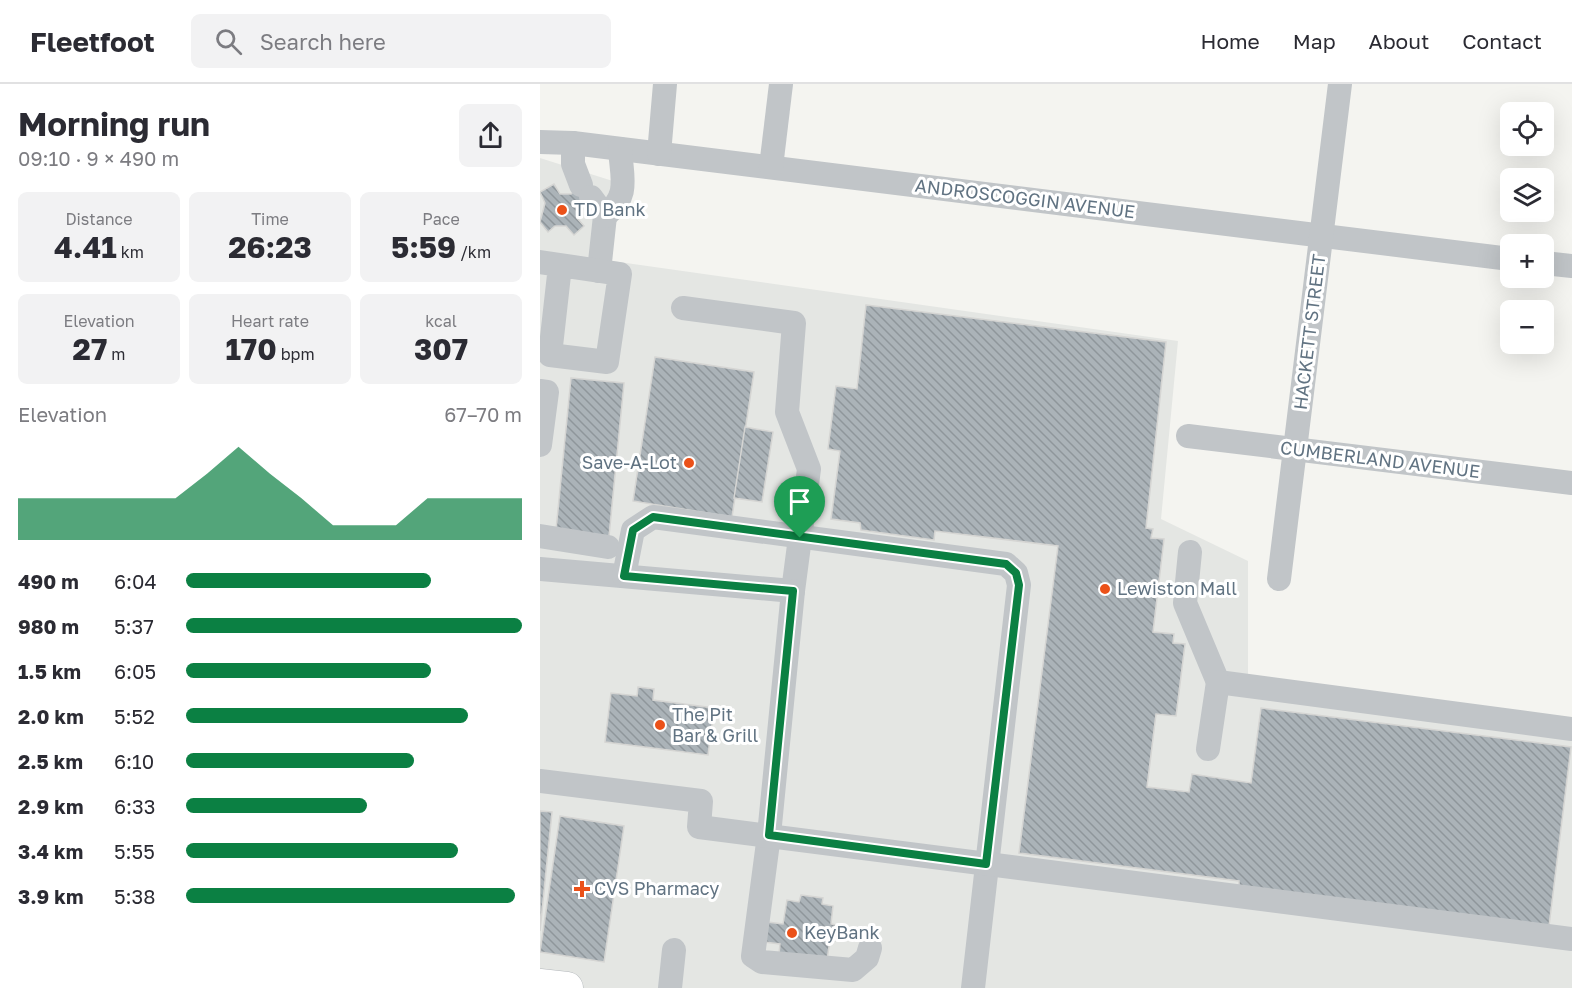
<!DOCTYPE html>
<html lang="en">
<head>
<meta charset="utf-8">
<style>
	body { margin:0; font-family:"Golos Text",sans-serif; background:#f2f2f3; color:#2b2b33; height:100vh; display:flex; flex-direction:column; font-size:22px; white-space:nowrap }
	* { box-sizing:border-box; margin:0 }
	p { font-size:20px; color:#7c7c81 }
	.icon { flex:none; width:33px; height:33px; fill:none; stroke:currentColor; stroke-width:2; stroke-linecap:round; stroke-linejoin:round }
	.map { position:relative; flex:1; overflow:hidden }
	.details { display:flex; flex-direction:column; background:#fff; width:540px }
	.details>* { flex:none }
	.buttons { position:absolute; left:960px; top:18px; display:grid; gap:12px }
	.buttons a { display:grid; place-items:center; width:54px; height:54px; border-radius:9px; background:#fff; box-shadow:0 6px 24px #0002; font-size:30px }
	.pin { position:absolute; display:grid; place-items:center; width:51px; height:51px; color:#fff; margin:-62px -26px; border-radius:50% 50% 50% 0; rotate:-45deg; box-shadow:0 0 6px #0007 }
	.pin .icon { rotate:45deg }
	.round { display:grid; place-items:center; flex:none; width:63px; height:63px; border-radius:9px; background:#f2f2f3 }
	.overview { display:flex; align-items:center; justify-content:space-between; height:102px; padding:0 18px }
	h1 { font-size:33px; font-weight:700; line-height:45px }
	.metrics { display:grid; grid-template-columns:repeat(3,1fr); gap:9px; height:102px; padding:6px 18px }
	.metrics div { display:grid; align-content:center; border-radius:9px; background:#f2f2f3; text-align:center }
	.metrics b { font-size:30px; font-weight:700 }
	.metrics small { font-size:16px; font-weight:400 }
	.metrics p { font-size:16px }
	.chart { height:168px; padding:12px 18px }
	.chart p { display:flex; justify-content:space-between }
	.chart svg { width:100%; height:108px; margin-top:6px; fill:#0b8043; opacity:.7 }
	ul { padding:0 18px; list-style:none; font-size:20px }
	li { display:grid; grid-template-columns:96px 72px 1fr; align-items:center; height:45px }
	li i { height:15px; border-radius:8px; background:#0b8043 }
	header { display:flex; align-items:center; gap:36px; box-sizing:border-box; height:84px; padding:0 30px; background:#fff; border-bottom:2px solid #e1e1e2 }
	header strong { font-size:28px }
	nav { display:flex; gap:33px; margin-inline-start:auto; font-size:21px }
	.search { width:420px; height:54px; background:#f2f2f3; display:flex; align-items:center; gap:15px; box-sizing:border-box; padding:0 21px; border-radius:9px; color:#7c7c81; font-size:22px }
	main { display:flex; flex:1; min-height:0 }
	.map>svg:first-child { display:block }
</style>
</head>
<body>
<header>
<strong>Fleetfoot</strong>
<div class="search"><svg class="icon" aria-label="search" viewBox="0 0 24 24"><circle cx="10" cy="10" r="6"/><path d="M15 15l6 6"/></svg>Search here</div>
<nav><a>Home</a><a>Map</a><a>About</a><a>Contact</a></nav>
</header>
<main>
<section class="details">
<div class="overview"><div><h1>Morning run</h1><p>09:10 · 9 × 490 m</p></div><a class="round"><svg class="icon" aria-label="share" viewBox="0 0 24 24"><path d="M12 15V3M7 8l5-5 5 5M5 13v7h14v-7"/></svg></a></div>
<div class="metrics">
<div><p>Distance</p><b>4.41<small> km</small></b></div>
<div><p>Time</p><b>26:23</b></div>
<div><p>Pace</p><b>5:59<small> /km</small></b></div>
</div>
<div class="metrics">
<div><p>Elevation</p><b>27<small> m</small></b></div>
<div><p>Heart rate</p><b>170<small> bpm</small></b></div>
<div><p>kcal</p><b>307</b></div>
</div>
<div class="chart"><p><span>Elevation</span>67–70 m</p>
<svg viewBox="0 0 160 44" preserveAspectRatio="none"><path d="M0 44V27L10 27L20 27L30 27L40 27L50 27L60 17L70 6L80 17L90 27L100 38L110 38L120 38L130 27L140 27L150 27L160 27V44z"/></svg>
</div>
<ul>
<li><b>490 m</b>6:04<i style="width:73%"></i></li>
<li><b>980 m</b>5:37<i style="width:100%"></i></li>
<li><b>1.5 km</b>6:05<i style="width:73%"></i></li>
<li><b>2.0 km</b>5:52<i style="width:84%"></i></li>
<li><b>2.5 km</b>6:10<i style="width:68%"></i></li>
<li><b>2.9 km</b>6:33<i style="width:54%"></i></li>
<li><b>3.4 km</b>5:55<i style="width:81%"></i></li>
<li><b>3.9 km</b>5:38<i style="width:98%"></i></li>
</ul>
</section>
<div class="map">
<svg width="1032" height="904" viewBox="0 0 1032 904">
	<defs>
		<pattern id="building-back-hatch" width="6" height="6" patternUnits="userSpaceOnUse" patternTransform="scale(1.5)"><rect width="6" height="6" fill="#abb3b8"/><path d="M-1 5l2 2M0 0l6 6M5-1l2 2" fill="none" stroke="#8f969b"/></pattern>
	</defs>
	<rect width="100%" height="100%" fill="#f4f4f0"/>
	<!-- built -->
	<path fill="#e4e6e3" d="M0,74L76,98L72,177L638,257L621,435L708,477V602L1032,643V904H0Z"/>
	<!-- building -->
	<g fill="url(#building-back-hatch)" stroke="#d5d5d3" stroke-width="1.5">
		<path d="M45,97L56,108L40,123L37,134L44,142L34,151L26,142H15L8,148L0,138L5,119L0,108L14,100L20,110H31Z"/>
		<path d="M326,221L626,258L606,444L613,445L611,454L624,455L613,548L634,550L633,559L645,560L636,632L616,630L607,703L649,708L652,690L711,699L721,624L1031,663L1009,842L699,804V797L479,769L518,462L395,447L394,456L321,446L320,439L291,435L300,367L288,365L296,302L317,305Z"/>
		<path d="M115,273L214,288L192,433L93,417Z"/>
		<path d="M31,294L84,299L69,452L16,446Z"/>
		<path d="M205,343L233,348L222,418L194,414Z"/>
		<path d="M98,603L114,605L113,616L174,624L168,671L65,658L71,609L97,612Z"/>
		<path d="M0,727L12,728L0,847Z"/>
		<path d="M20,732L84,742L64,878L0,868Z"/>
		<path d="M261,811L283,814L282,820L293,822L291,840L296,841L295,857L290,856L287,876L239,870L240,860L208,856L211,836L243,840L247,816L259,818Z"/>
	</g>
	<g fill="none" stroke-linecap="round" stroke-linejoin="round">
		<defs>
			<path id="major" d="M0,901L27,904"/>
		</defs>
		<!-- major casing -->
		<use href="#major" stroke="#b4b8bc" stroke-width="33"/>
		<!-- minor -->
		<g stroke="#c1c5c8" stroke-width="24">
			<path d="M0,58L33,59L970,175"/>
			<path d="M33,59V80L41,101"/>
			<path d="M119,70L125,0"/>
			<path d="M231,83L241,0"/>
			<path d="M51,113L65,132L59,187"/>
			<path d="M65,132C90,111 82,95 80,65"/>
			<path d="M0,178L80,190L67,278L10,271L20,182"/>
			<path d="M1004,179L1032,182"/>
			<path d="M0,307L7,308L0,361"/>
			<path d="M648,352L1032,399"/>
			<path d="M0,452L68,463"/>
			<path d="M650,468L645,519L678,598L1032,645"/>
			<path d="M0,485L253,507L269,385L247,328L254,239L143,224"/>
			<path d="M84,492L93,446L113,433L466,480L476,489L479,501L433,904"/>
			<path d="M739,495L800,0"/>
			<path d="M253,507L229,751L213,872L222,878L313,886L327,874L330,864"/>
			<path d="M668,665L678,598"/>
			<path d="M0,697L161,717L159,743L1032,855"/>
			<path d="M130,904L134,866"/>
		</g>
		<!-- major -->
		<use href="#major" stroke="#fff" stroke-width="32"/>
	</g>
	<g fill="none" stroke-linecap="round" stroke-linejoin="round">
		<defs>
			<path id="route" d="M113,433L466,480L476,489L479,501L446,780L229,751L253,507L84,492L93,446Z"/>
		</defs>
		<!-- route casing -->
		<use href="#route" stroke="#fff" stroke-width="12"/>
		<!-- route -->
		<use href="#route" stroke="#0b8043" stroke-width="8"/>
	</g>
	<!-- markers -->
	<g fill="#eb5119" stroke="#fff" stroke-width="2">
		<circle cx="22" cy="126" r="6"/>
		<circle cx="149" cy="379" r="6"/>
		<circle cx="565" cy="505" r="6"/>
		<circle cx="120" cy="641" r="6"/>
		<path d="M39 796h6v6h6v6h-6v6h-6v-6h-6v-6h6z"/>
		<circle cx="252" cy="849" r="6"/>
	</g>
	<g text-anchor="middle" stroke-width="6" stroke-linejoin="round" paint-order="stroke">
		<!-- street labels -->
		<g font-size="18" fill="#617382" stroke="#fff">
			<text transform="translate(485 115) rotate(7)" y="6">ANDROSCOGGIN AVENUE</text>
			<text transform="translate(770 248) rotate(-83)" y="6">HACKETT STREET</text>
			<text transform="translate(840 376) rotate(7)" y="6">CUMBERLAND AVENUE</text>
		</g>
		<!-- poi labels -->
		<g font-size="18" fill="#617382" stroke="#fff" text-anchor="start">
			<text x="34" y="132">TD Bank</text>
			<text x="137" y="385" text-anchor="end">Save-A-Lot</text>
			<text x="577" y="511">Lewiston Mall</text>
			<text x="132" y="637">The Pit<tspan x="132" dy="21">Bar &amp; Grill</tspan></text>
			<text x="54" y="811">CVS Pharmacy</text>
			<text x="264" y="855">KeyBank</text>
		</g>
	</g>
</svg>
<div class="buttons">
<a><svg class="icon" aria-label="locate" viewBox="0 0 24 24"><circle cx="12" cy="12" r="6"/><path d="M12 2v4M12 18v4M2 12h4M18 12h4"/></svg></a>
<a><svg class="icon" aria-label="layers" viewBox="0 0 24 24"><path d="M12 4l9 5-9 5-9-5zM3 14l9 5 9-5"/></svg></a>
<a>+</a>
<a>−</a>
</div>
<div class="pin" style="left:260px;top:454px;background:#1e9e55"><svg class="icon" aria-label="arrive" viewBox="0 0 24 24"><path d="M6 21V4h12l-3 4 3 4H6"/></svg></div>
</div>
</main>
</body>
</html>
